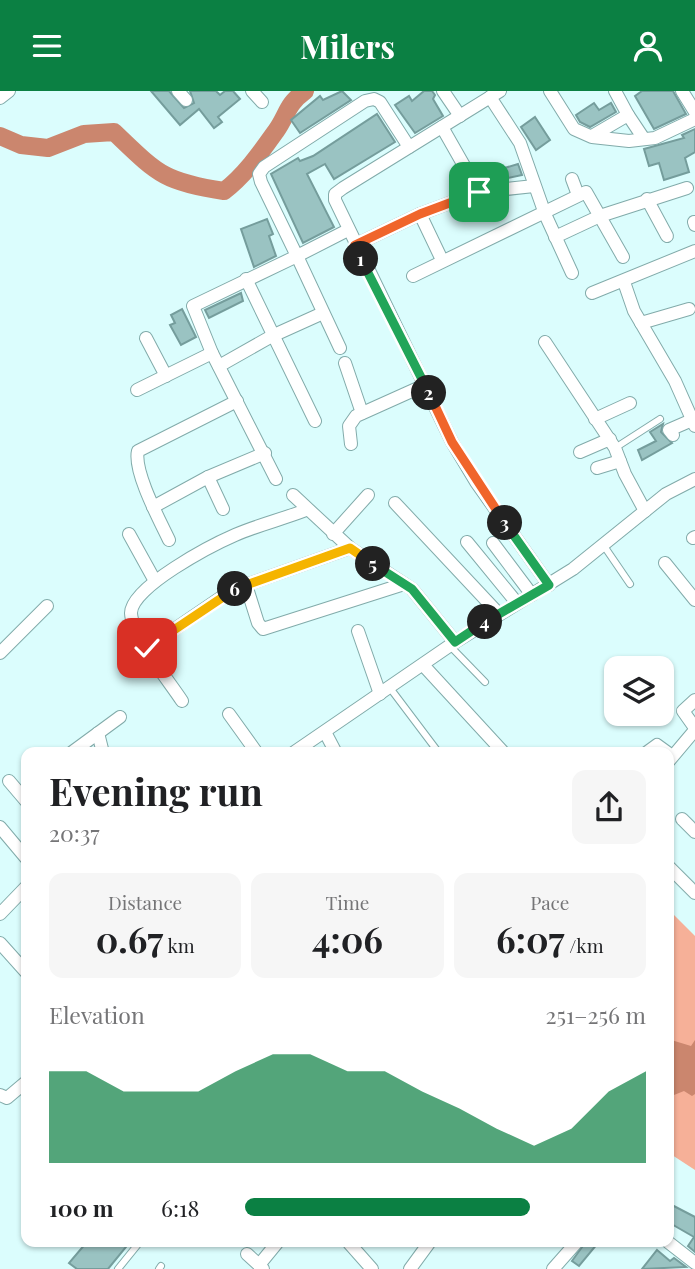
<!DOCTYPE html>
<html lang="en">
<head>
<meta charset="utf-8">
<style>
	body { margin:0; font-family:"Playfair Display",serif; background:#f6f6f6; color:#202124; height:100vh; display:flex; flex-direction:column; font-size:26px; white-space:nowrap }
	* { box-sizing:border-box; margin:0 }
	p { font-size:23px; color:#757577 }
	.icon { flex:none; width:38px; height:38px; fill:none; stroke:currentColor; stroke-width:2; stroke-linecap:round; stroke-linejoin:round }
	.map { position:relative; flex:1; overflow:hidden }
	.drawer { position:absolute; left:21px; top:656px; width:653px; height:500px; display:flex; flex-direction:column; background:#fff; border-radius:14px; box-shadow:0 2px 5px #0004 }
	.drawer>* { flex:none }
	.buttons { position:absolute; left:604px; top:565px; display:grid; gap:14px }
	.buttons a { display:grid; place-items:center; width:70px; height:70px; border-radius:14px; background:#fff; box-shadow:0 2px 5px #0004; font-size:35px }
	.pin { position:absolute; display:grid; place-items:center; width:60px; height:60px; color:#fff; margin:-30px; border-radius:14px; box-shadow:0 4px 10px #0006 }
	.km { position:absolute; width:35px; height:35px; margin:-18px; border-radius:50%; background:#222; color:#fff; font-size:19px; line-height:35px; text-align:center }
	.round { display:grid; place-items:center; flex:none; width:74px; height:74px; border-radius:14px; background:#f6f6f6 }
	.summary { display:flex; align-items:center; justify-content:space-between; height:119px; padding:0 28px }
	h1 { font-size:38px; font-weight:700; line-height:52px }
	.stats { display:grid; grid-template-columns:repeat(3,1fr); gap:10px; height:119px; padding:7px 28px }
	.stats div { display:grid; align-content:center; border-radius:14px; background:#f6f6f6; text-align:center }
	.stats b { font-size:35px; font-weight:700 }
	.stats small { font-size:19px; font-weight:400 }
	.stats p { font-size:19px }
	.chart { height:196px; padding:14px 28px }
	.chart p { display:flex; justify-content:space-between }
	.chart svg { width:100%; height:126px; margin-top:7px; fill:#0b8043; opacity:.7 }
	ul { padding:0 28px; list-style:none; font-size:23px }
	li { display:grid; grid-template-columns:112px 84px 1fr; align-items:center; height:52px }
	li i { height:18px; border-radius:9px; background:#0b8043 }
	header { display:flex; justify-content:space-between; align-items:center; height:91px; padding:0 28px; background:#0b8043; color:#fff; font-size:32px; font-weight:700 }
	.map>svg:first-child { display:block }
</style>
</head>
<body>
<header><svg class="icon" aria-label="menu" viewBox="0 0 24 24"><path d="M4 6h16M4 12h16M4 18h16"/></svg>Milers<svg class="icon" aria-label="person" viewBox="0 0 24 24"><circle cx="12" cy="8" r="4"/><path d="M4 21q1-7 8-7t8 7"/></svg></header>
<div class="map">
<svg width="695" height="1178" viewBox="0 0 695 1178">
	<rect width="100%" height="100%" fill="#dbfdfd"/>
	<!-- green -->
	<path fill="#f6b098" d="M668,818L695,845V1079L669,1062Z"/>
	<!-- water -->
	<path fill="#cb866e" d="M668,948L691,955L695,949V1003L692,1005L684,1000L669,1006Z"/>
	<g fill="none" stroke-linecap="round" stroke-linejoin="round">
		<!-- river -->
		<path stroke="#cb866e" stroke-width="18" d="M0,45L21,54L48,57L84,43L114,41C157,82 163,91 224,100C245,84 261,61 276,40C288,23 286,14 305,0"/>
	</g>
	<!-- building -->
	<g fill="#9ac3c2" stroke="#759d9c" stroke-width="2">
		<path d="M151,0H169L184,17L194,12L190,0H216L220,4L225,0H233L240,8L218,26L222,31L214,37L199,18L180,34Z"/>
		<path d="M342,0L351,9L300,42L291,29L320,5L323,9Z"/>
		<path d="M424,0H432L435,4L433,8L443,25L415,42L395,14L409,5L412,10Z"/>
		<path d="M642,0H673L686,23L654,38L635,5Z"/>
		<path d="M594,12L599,19L611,12L616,21L590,36L580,31L576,24Z"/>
		<path d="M377,23L395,51L334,88L325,73L307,83L334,136L303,152L271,83L298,67L300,70L313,65Z"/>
		<path d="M535,26L550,49L536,59L521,36Z"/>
		<path d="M695,38V61L685,67L689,81L664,89L659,72L649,75L644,58L684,47L682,44Z"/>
		<path d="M518,73L522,84L484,92L481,84Z"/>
		<path d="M267,128L273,143L269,145L276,165L254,176L241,138Z"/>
		<path d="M241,202L243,210L209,227L205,219Z"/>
		<path d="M182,218L196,246L181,254L170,234L175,232L171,224Z"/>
		<path d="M663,333L661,341L672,352L642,369L638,359L656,350L650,341Z"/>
		<path d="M668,1112L695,1126V1161L688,1155L694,1146L668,1131Z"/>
		<path d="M86,1152H121L126,1156L108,1178H77L69,1172Z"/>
		<path d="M585,1152H598L579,1175L572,1170Z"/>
		<path d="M657,1159L670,1170L674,1167L686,1176L642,1178Z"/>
	</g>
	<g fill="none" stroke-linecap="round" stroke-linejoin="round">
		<defs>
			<g id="lane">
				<path d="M615,357L660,328"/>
				<path d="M604,455L630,493"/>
				<path d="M450,555L485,591"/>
				<path d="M390,597L439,662"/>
				<path d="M118,1178L139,1152"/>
				<path d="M159,1178L161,1175"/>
			</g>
			<g id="street">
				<path d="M178,0L186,9"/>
				<path d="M252,0L262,11"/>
				<path d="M443,0L460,25"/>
				<path d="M500,0L343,97L335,103V109L452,351L476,391L549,494"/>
				<path d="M550,0L574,38L592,46L629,50L655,47L695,28"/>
				<path d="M682,0L695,21"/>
				<path d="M490,6L520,52L545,123L572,182"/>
				<path d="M0,7L9,0"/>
				<path d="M628,24L644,48"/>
				<path d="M592,45L628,24L615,0"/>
				<path d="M572,88L578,104"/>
				<path d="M479,101L534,95"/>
				<path d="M647,108L667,145"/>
				<path d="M420,123L442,169"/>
				<path d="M694,131L695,134"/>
				<path d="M555,146L600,125L687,97"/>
				<path d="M355,154L420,123L479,101L442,36"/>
				<path d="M413,185L586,101L623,166"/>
				<path d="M246,188L315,330"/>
				<path d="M624,191L634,220L675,290L695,335"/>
				<path d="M592,202L695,160"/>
				<path d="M641,232L689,218"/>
				<path d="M146,247L166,285"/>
				<path d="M545,251L615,357L625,383L645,420"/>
				<path d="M340,257L297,165L348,139"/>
				<path d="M345,272L362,322"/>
				<path d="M219,275L272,245L323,222"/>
				<path d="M137,299L212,262"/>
				<path d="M595,328L630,312"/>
				<path d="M673,344L669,339L692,329"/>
				<path d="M351,353L349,335L356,325L425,294"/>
				<path d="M580,361L610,348"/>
				<path d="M597,377L620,370"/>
				<path d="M208,386L223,418"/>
				<path d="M276,388L212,262L193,215L297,165L261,91L259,83L264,76L365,10L374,8L380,11L409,56"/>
				<path d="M293,404L350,457L412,498L455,551"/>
				<path d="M395,412L499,523"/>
				<path d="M153,416L208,386L265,362"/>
				<path d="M129,443L155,490"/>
				<path d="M333,443L368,404"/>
				<path d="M693,447L695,446"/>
				<path d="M169,449C160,430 133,380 138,360L237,310"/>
				<path d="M467,451L517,512"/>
				<path d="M493,452L532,504"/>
				<path d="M665,472L695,509"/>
				<path d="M246,494L258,532L263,538L404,493"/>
				<path d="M358,540L380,603"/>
				<path d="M147,557L232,499L350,457"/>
				<path d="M0,562L47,515"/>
				<path d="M424,575L504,662"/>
				<path d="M695,609L683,620L695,637"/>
				<path d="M182,610C169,590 132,545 131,522C131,496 212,454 235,444C258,434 283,428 306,419"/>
				<path d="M229,623L257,662"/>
				<path d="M325,641L336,662"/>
				<path d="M98,642L103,662"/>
				<path d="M71,662L120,626"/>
				<path d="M293,662L455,551L573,478L666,403L695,388"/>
				<path d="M646,662L657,654L668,662"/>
				<path d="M668,671L695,639"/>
				<path d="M9,690L26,710"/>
				<path d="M682,728L695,741"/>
				<path d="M0,736L26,767"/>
				<path d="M668,775L695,802"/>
				<path d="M0,823L26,796"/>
				<path d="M0,852L26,881"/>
				<path d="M0,1004L7,1007L26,991"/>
				<path d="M668,1151L695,1172"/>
				<path d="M349,1152L372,1178"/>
				<path d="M247,1163L259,1174"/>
				<path d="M263,1178L259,1174L277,1152"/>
				<path d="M410,1178L429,1152"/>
				<path d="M553,1178L576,1152"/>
			</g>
		</defs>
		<!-- lane casing -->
		<use href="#lane" stroke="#82abaa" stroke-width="8"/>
		<!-- street casing -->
		<use href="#street" stroke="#82abaa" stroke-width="14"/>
		<!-- lane -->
		<use href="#lane" stroke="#fff" stroke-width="6"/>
		<!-- street -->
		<use href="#street" stroke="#fff" stroke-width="12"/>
	</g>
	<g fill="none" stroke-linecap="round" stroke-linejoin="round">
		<defs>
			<path id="split-1" d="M361,168L355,154L420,123L479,101"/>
			<path id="split-2" d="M361,168L429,302"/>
			<path id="split-3" d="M429,302L452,351L505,432"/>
			<path id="split-4" d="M485,531L549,494L505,432"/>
			<path id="split-5" d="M373,473L412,498L455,551L485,531"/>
			<path id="split-6" d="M235,498L350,457L373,473"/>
			<path id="split-7" d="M147,557L235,498"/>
		</defs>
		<!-- split-1 casing -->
		<use href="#split-1" stroke="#fff" stroke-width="14"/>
		<!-- split-2 casing -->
		<use href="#split-2" stroke="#fff" stroke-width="14"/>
		<!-- split-3 casing -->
		<use href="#split-3" stroke="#fff" stroke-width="14"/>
		<!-- split-4 casing -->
		<use href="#split-4" stroke="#fff" stroke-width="14"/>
		<!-- split-5 casing -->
		<use href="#split-5" stroke="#fff" stroke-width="14"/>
		<!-- split-6 casing -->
		<use href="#split-6" stroke="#fff" stroke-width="14"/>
		<!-- split-7 casing -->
		<use href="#split-7" stroke="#fff" stroke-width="14"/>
		<!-- split-1 -->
		<use href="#split-1" stroke="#f0652b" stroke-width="9"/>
		<!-- split-2 -->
		<use href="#split-2" stroke="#22a559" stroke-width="9"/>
		<!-- split-3 -->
		<use href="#split-3" stroke="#f0652b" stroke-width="9"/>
		<!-- split-4 -->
		<use href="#split-4" stroke="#22a559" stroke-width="9"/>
		<!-- split-5 -->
		<use href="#split-5" stroke="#22a559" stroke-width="9"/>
		<!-- split-6 -->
		<use href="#split-6" stroke="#f5b400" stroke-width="9"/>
		<!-- split-7 -->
		<use href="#split-7" stroke="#f5b400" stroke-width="9"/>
	</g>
</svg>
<div class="buttons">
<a><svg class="icon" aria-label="layers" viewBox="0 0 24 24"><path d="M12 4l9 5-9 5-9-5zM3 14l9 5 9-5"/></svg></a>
</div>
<div class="pin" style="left:479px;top:101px;background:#1e9e55"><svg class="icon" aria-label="arrive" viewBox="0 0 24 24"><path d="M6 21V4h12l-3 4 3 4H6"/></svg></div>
<div class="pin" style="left:147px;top:557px;background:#d93025"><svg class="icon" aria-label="check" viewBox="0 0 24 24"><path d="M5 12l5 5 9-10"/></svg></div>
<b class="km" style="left:361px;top:168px">1</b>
<b class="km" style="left:429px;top:302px">2</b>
<b class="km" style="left:505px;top:432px">3</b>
<b class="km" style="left:485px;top:531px">4</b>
<b class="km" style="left:373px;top:473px">5</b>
<b class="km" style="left:235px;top:498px">6</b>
<section class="drawer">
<div class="summary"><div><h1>Evening run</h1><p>20:37</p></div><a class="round"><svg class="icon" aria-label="share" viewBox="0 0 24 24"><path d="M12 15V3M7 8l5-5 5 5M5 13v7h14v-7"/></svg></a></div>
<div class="stats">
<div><p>Distance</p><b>0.67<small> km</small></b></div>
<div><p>Time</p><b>4:06</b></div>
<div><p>Pace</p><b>6:07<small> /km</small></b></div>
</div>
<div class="chart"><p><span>Elevation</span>251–256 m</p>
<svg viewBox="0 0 160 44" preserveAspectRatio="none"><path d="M0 44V12L10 12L20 19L30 19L40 19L50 12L60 6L70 6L80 12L90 12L100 19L110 25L120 32L130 38L140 32L150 19L160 12V44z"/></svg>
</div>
<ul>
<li><b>100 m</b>6:18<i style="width:71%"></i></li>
</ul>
</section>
</div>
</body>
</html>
